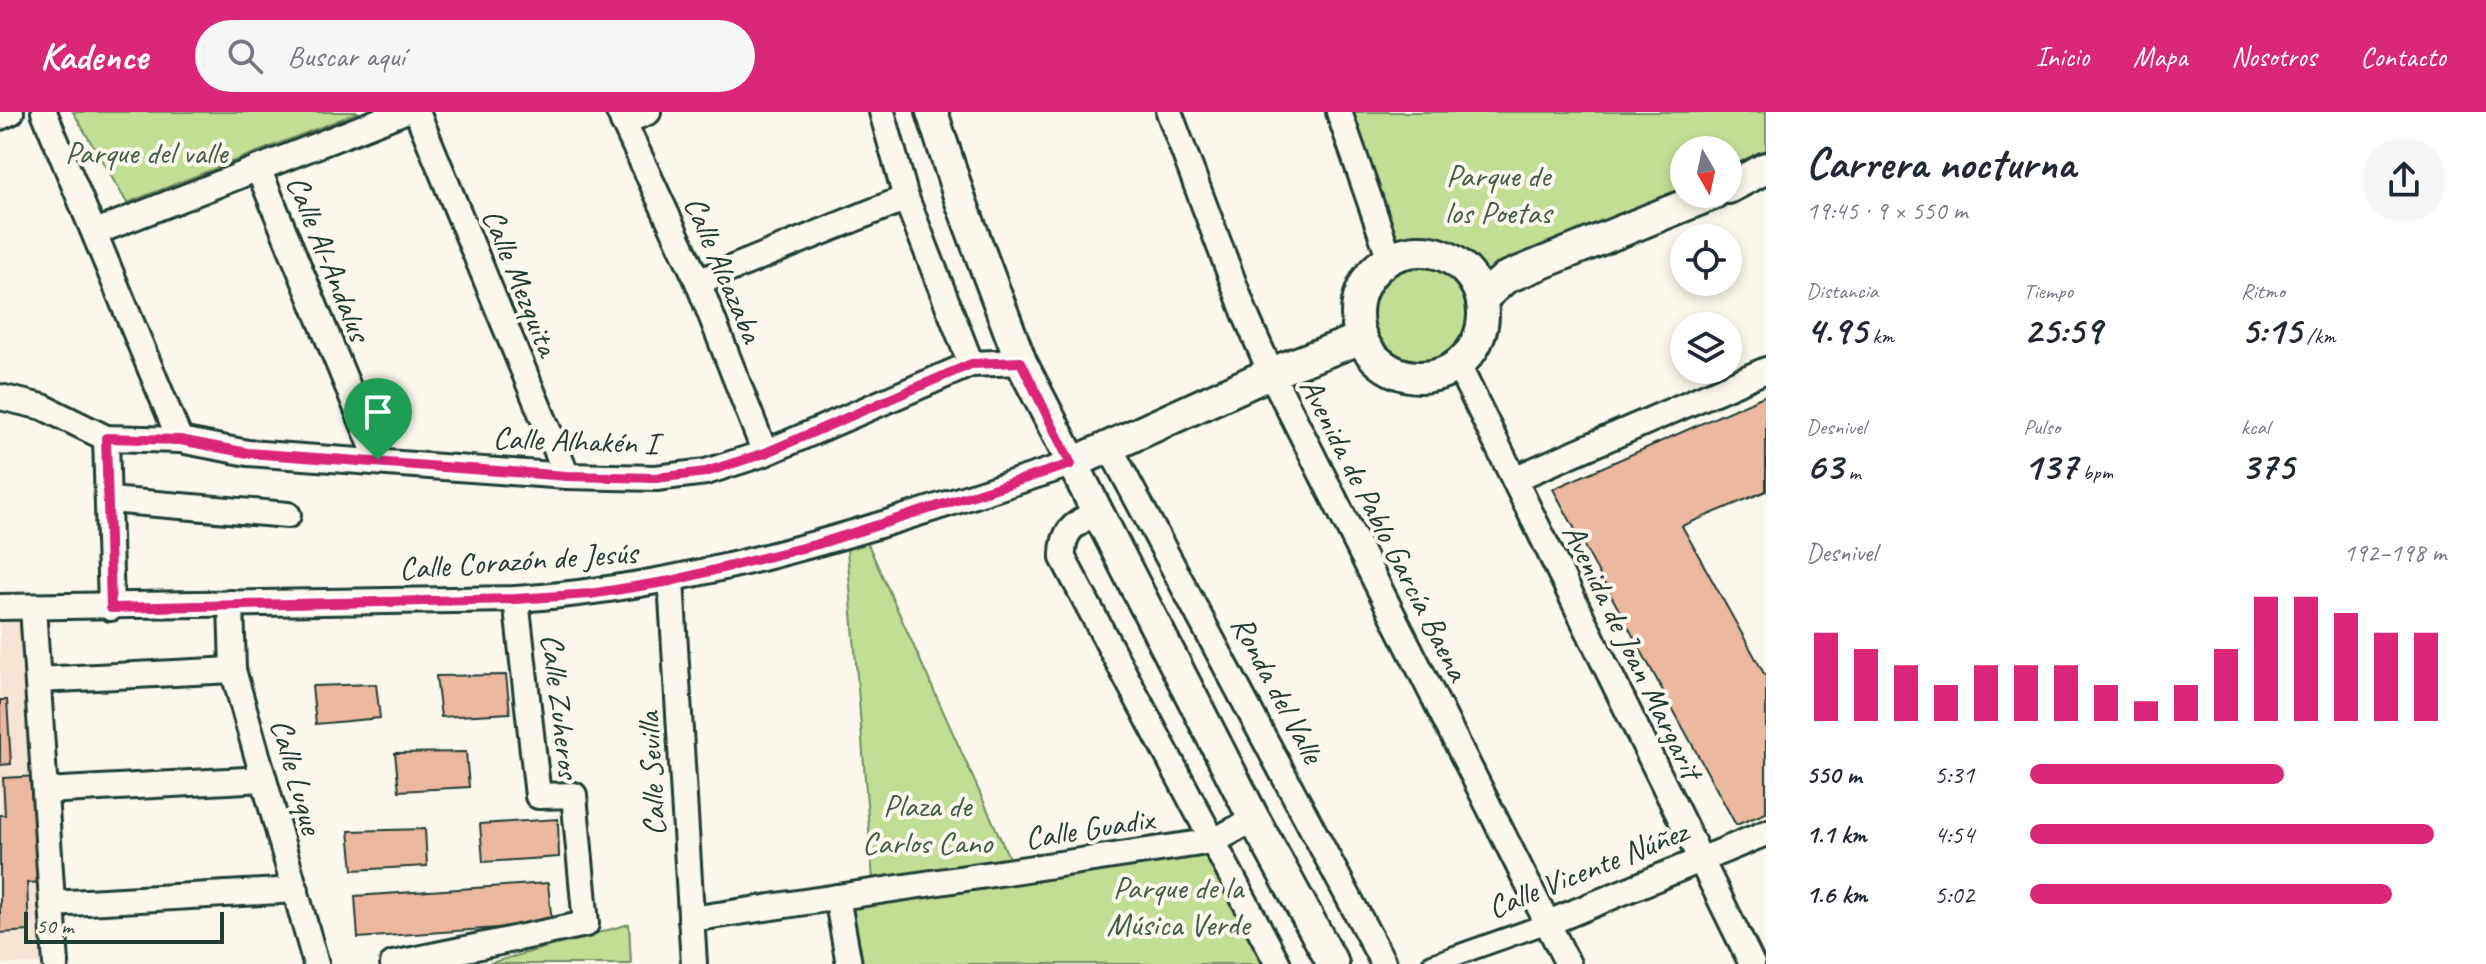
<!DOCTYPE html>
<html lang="es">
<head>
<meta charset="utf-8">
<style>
	body { margin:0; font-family:Caveat,sans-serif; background:#f6f6f7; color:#1f2937; height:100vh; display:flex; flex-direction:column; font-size:30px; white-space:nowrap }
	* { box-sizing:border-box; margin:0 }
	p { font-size:26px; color:#747a83 }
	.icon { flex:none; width:44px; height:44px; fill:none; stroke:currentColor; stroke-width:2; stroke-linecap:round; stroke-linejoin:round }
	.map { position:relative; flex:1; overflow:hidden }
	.details { display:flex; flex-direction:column; background:#fff; width:720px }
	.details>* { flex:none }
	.needle { width:52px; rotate:171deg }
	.tools { position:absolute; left:1670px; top:24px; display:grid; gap:16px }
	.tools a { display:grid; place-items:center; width:72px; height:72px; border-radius:50%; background:#fff; box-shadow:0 4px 12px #0003; font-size:40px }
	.scale { position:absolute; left:24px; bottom:20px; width:200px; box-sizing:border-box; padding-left:8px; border:4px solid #1f3d34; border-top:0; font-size:22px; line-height:28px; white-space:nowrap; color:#1f3d34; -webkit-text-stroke:6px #fbf7ec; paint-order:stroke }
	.pin { position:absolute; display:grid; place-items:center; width:68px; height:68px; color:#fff; margin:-82px -34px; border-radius:50% 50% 50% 0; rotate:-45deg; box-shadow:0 0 8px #0007 }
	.pin .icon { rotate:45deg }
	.round { display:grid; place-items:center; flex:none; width:84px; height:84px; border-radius:42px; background:#f6f6f7 }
	.headline { display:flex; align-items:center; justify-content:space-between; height:136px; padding:0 40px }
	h1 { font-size:44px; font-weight:700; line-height:60px }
	.stats { display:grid; grid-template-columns:repeat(3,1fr); gap:12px; height:136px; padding:8px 40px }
	.stats div { display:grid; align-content:center }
	.stats b { font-size:40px; font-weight:700 }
	.stats small { font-size:22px; font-weight:400 }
	.stats p { font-size:22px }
	.chart { height:224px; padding:16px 40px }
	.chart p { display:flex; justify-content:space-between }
	.chart svg { width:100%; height:144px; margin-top:8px; stroke:#db2777; stroke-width:6 }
	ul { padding:0 40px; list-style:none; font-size:26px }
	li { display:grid; grid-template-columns:128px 96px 1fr; align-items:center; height:60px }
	li i { height:20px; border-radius:10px; background:#db2777 }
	header { display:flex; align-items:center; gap:48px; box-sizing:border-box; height:112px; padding:0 40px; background:#db2777; color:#fff }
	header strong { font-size:38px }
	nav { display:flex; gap:44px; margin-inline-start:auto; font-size:28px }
	.search { width:560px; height:72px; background:#f6f6f7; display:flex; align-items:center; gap:20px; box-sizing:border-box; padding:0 28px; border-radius:44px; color:#747a83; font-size:30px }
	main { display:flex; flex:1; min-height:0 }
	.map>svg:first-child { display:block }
</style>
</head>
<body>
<header>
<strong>Kadence</strong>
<div class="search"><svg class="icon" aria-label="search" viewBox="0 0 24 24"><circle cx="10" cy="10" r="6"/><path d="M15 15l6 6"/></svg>Buscar aquí</div>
<nav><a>Inicio</a><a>Mapa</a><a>Nosotros</a><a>Contacto</a></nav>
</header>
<main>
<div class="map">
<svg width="1766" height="852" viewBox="0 0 1766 852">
	<rect width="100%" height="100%" fill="#fbf7ec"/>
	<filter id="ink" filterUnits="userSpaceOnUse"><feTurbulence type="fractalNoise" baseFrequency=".0125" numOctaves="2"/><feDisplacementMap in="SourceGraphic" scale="16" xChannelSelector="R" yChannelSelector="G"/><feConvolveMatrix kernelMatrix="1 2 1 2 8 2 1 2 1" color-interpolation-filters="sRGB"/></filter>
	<g filter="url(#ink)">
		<!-- built -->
		<path fill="#f6e4d5" d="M0,495H33L56,852H0Z"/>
		<!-- green -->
		<g fill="#c2dd94" stroke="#708d64" stroke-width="2">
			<path d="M73,0H359L127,91Z"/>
			<path d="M1339,0H1766V56L1728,76V38H1684V82L1482,187C1464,147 1432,131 1390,147Z"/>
			<circle cx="1418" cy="203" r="50"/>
			<path d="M862,419L1015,759L1214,729L1278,852H849L837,785L874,781L846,424Z"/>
			<path d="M629,812L631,852H487Z"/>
		</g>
		<!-- building -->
		<g fill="#ecb89f" stroke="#1f3d34" stroke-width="2">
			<path d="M1766,283V379L1682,414L1766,565V701L1736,713L1553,377Z"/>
			<path d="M506,563L510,601L441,605L436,564Z"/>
			<path d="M376,572L380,606L316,612L312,574Z"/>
			<path d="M0,588H7L11,652L0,653Z"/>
			<path d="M466,640L469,675L399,679L395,641Z"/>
			<path d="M39,664L44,770L27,771L29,819L0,821V703H5L3,666Z"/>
			<path d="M558,707L559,745L483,750L480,712Z"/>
			<path d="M425,717L427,754L353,758L349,719Z"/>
			<path d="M548,771L552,812L358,826L355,784Z"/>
		</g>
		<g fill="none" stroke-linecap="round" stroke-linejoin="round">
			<defs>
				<path id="pedestrian" d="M1432,852L1548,811"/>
				<g id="minor">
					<path d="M44,0L180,328"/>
					<path d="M417,0L567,364"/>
					<path d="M619,0L698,170L765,341"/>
					<path d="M882,0L906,86L971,252"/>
					<path d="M1169,0L1246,204L1271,261L1568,852"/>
					<path d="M1339,0L1390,147"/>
					<path d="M0,5L11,0"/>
					<path d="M623,10L648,0"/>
					<path d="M258,56L378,348"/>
					<path d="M96,120L402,0"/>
					<path d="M698,170L906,86"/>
					<path d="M1458,253L1752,852"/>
					<path d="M0,285L43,295L106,326L180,328L248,341L567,364L656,366L706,360L765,341L971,252L1021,250"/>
					<path d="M106,326L111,496"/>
					<path d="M1110,336L1384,852"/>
					<path d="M1514,367L1766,258"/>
					<path d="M109,388L288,403"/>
					<path d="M1096,400C1074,413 1062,418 1063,446L1278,852"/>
					<path d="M671,469L694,852"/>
					<path d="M231,491L233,558L316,852"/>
					<path d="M0,495L516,487C710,474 887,411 1071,352"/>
					<path d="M33,495L56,852"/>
					<path d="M38,568L233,558"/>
					<path d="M45,679L264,667"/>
					<path d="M837,785L849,852"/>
					<path d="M52,792L296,778"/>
					<path d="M691,807L1214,729L1254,707"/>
					<path d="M1548,811L1766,721"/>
					<path d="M393,852L586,812L574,683L538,684L516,487"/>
				</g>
				<g id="tertiary">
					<path d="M932,0L960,87L1021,250L1254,707L1333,852"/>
					<path d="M1728,76L1766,56"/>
					<circle cx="1420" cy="202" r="63"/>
					<path d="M1482,187L1505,166L1713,82"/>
					<path d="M1071,352L1271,261L1362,226"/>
				</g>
			</defs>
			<!-- pedestrian casing -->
			<use href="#pedestrian" stroke="#1f3d34" stroke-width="24"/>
			<!-- minor casing -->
			<use href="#minor" stroke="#1f3d34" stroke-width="30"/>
			<!-- tertiary casing -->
			<use href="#tertiary" stroke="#1f3d34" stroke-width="36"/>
			<!-- pedestrian -->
			<use href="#pedestrian" stroke="#fbf7ec" stroke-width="18"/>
			<!-- minor -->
			<use href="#minor" stroke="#fbf7ec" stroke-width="24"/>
			<!-- tertiary -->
			<use href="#tertiary" stroke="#fbf7ec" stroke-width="30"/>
		</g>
	</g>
	<g fill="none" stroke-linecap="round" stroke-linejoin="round" filter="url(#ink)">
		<defs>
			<path id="route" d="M1021,250L1071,352L818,432L671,469L590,482L516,487L111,496L106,326L180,328L248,341L567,364L656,366L706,360L765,341L971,252Z"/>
		</defs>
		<!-- route casing -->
		<use href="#route" stroke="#fff" stroke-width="16"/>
		<!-- route -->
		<use href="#route" stroke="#db2777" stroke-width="10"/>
	</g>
	<g text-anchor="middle" stroke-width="8" stroke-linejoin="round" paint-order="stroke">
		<!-- park labels -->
		<g font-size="32" fill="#405d47" stroke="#fbf7ec">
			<text x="146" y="51">Parque del valle</text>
			<text x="1498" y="74">Parque de<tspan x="1498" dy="37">los Poetas</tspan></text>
			<text x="927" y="704">Plaza de<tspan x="927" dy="37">Carlos Cano</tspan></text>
			<text x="1178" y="786">Parque de la<tspan x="1178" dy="37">Música Verde</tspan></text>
		</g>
		<!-- street labels -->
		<g font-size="32" fill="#1f3d34" stroke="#fbf7ec">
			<text transform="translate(329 146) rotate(68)" y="11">Calle Al-Andalus</text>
			<text transform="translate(724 157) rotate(67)" y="11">Calle Alcazaba</text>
			<text transform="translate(521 170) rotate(68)" y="11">Calle Mezquita</text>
			<text transform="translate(575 328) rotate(2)" y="11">Calle Alhakén I</text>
			<text transform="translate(1385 417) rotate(63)" y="11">Avenida de Pablo García Baena</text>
			<text transform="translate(518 448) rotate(-4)" y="11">Calle Corazón de Jesús</text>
			<text transform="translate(1633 539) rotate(64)" y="11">Avenida de Joan Margarit</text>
			<text transform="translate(1278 577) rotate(62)" y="11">Ronda del Valle</text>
			<text transform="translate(561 594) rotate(83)" y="11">Calle Zuheros</text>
			<text transform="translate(651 662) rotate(-93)" y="11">Calle Sevilla</text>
			<text transform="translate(297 664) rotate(74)" y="11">Calle Luque</text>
			<text transform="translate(1089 716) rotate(-9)" y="11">Calle Guadix</text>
			<text transform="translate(1587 757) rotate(-22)" y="11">Calle Vicente Núñez</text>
		</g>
	</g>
</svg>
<div class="tools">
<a><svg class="needle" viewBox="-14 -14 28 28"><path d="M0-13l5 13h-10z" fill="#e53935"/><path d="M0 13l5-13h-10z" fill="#747a83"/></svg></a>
<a><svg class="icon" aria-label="locate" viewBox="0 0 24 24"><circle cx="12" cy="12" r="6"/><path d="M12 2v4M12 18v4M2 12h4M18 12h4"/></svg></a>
<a><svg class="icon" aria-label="layers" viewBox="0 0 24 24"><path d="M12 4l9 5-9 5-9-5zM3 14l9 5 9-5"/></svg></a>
</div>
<div class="scale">50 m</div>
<div class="pin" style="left:378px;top:348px;background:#1e9e55"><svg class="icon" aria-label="arrive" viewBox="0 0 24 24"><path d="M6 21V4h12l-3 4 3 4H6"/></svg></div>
</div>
<section class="details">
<div class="headline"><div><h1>Carrera nocturna</h1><p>19:45 · 9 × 550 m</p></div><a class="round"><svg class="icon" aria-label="share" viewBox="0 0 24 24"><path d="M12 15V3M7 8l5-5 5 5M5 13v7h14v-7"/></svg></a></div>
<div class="stats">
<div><p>Distancia</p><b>4.95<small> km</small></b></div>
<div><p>Tiempo</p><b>25:59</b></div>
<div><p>Ritmo</p><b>5:15<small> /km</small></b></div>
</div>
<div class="stats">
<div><p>Desnivel</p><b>63<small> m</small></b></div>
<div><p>Pulso</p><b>137<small> bpm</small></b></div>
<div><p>kcal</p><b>375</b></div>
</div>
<div class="chart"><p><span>Desnivel</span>192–198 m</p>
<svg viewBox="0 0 160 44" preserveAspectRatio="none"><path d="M5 44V17M15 44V22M25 44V27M35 44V33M45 44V27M55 44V27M65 44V27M75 44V33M85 44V38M95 44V33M105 44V22M115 44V6M125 44V6M135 44V11M145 44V17M155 44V17"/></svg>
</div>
<ul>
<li><b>550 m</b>5:31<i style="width:61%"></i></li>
<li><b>1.1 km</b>4:54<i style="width:97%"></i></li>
<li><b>1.6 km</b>5:02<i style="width:87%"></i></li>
</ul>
</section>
</main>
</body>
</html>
